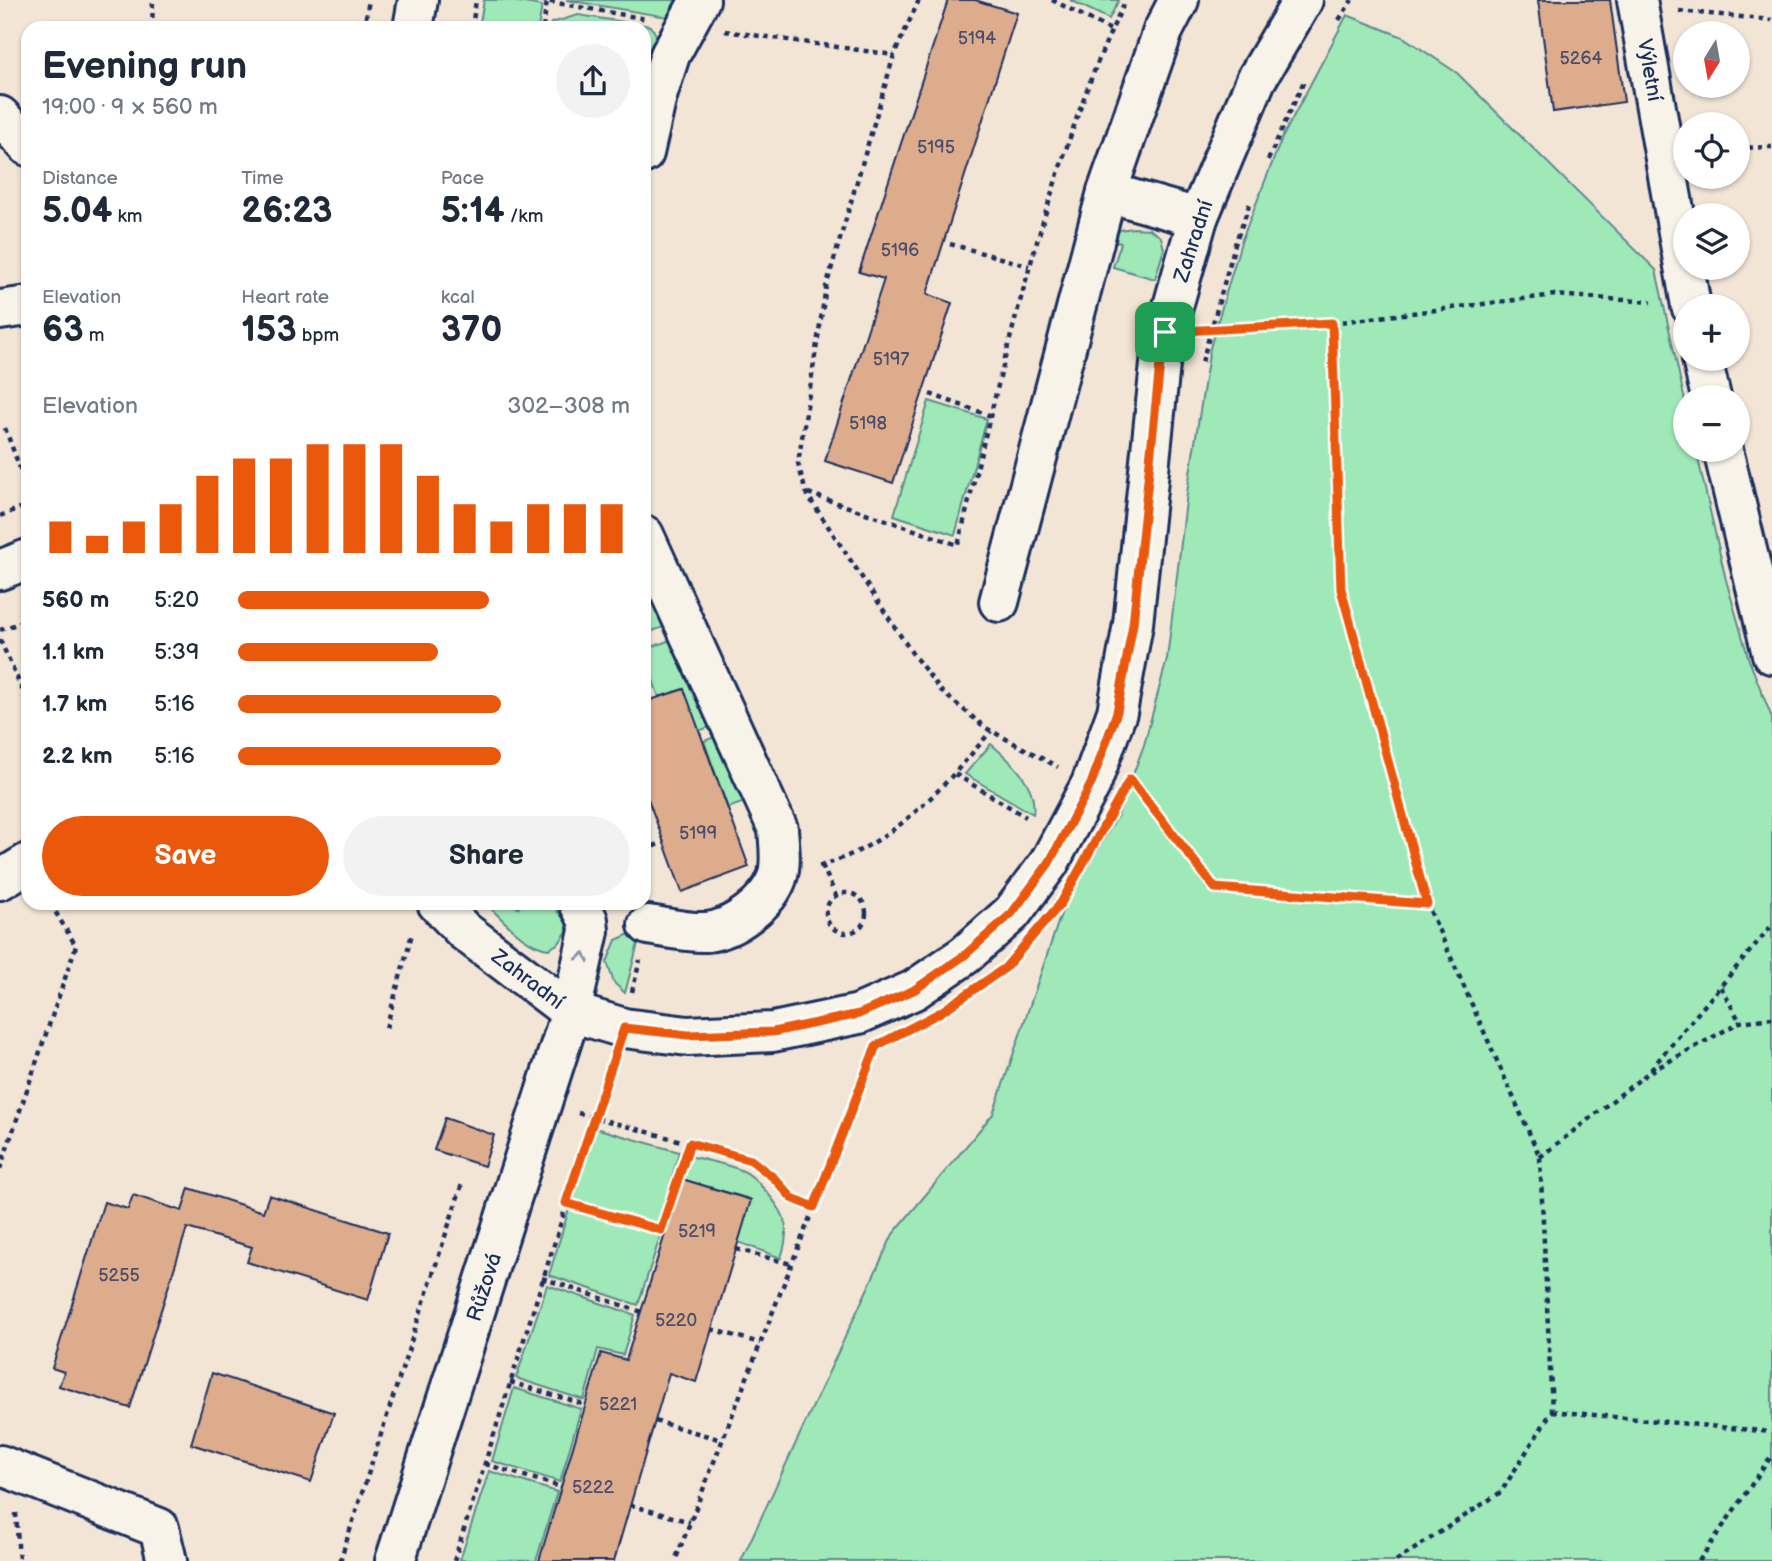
<!DOCTYPE html>
<html lang="en">
<head>
<meta charset="utf-8">
<style>
	body { margin:0; font-family:"Balsamiq Sans",sans-serif; background:#f2f2f3; color:#1f2937; height:100vh; display:flex; flex-direction:column; font-size:26px; white-space:nowrap }
	* { box-sizing:border-box; margin:0 }
	p { font-size:23px; color:#747a83 }
	.icon { flex:none; width:38px; height:38px; fill:none; stroke:currentColor; stroke-width:2; stroke-linecap:round; stroke-linejoin:round }
	.map { position:relative; flex:1; overflow:hidden }
	.drawer { position:absolute; left:21px; top:21px; width:630px; height:889px; display:flex; flex-direction:column; background:#fff; border-radius:21px; box-shadow:0 2px 5px #0004 }
	.drawer>* { flex:none }
	.needle { width:46px; rotate:191deg }
	.buttons { position:absolute; left:1673px; top:21px; display:grid; gap:14px }
	.buttons a { display:grid; place-items:center; width:77px; height:77px; border-radius:50%; background:#fff; box-shadow:0 2px 5px #0004; font-size:35px }
	.pin { position:absolute; display:grid; place-items:center; width:60px; height:60px; color:#fff; margin:-30px; border-radius:14px; box-shadow:0 4px 10px #0006 }
	.round { display:grid; place-items:center; flex:none; width:74px; height:74px; border-radius:37px; background:#f2f2f3 }
	.head { display:flex; align-items:center; justify-content:space-between; height:119px; padding:0 21px }
	h1 { font-size:38px; font-weight:700; line-height:52px }
	.metrics { display:grid; grid-template-columns:repeat(3,1fr); gap:10px; height:119px; padding:7px 21px }
	.metrics div { display:grid; align-content:center }
	.metrics b { font-size:35px; font-weight:700 }
	.metrics small { font-size:19px; font-weight:400 }
	.metrics p { font-size:19px }
	.chart { height:196px; padding:14px 21px }
	.chart p { display:flex; justify-content:space-between }
	.chart svg { width:100%; height:126px; margin-top:7px; stroke:#ea580c; stroke-width:6 }
	.action { display:flex; gap:14px; margin-top:auto; padding:14px 21px }
	.action a { flex:1; height:80px; border-radius:42px; background:#ea580c; color:#fff; font-size:28px; font-weight:700; line-height:80px; text-align:center }
	.action a+a { background:#f2f2f3; color:#1f2937 }
	ul { padding:0 21px; list-style:none; font-size:23px }
	li { display:grid; grid-template-columns:112px 84px 1fr; align-items:center; height:52px }
	li i { height:18px; border-radius:9px; background:#ea580c }
	.map>svg:first-child { display:block }
</style>
</head>
<body>
<div class="map">
<svg width="1772" height="1561" viewBox="0 0 1772 1561">
	<rect width="100%" height="100%" fill="#f2e5d6"/>
	<filter id="ink" filterUnits="userSpaceOnUse"><feTurbulence type="fractalNoise" baseFrequency=".0143" numOctaves="2"/><feDisplacementMap in="SourceGraphic" scale="14" xChannelSelector="R" yChannelSelector="G"/><feConvolveMatrix kernelMatrix="1 2 1 2 8 2 1 2 1" color-interpolation-filters="sRGB"/></filter>
	<g filter="url(#ink)">
		<!-- green -->
		<g fill="#9fe9b8" stroke="#5d8c8b" stroke-width="2">
			<path d="M484,0H507L542,6L538,28H479Z"/>
			<path d="M566,0H691L673,18Z"/>
			<path d="M1070,0H1119L1109,19Z"/>
			<path d="M578,15L650,26C668,44 651,68 644,89V28H549L551,23Z"/>
			<path d="M1347,15L1403,37L1457,73L1656,270L1685,401V450H1696L1726,580L1749,660L1772,718V1561H741L893,1234L993,1114L1063,908L1118,815L1144,745L1167,659L1187,493L1210,348L1241,242L1282,138Z"/>
			<path d="M1133,228L1149,229L1161,237L1164,249L1155,279L1113,267L1121,243L1112,241L1120,230Z"/>
			<path d="M929,401L987,419L955,535L894,515Z"/>
			<path d="M644,562L672,624L644,634Z"/>
			<path d="M678,637L717,724L699,731L683,689L659,697L644,656V650Z"/>
			<path d="M722,734L753,799L728,808L704,741Z"/>
			<path d="M991,744C1011,761 1038,785 1033,814L965,774Z"/>
			<path d="M485,903H513L518,908L523,903H551L566,922L567,931L559,943L549,949C525,947 502,918 485,903Z"/>
			<path d="M636,931L641,932L625,993L614,983L607,962L616,940Z"/>
			<path d="M595,1128L679,1152L659,1225L573,1200Z"/>
			<path d="M690,1156C707,1161 727,1164 743,1171C751,1174 758,1182 764,1189C785,1213 792,1225 781,1258L738,1242L750,1199L682,1179Z"/>
			<path d="M569,1209L661,1234L638,1305L549,1275Z"/>
			<path d="M547,1285L635,1315L623,1355L598,1349L584,1400L516,1378Z"/>
			<path d="M514,1388L581,1409L560,1482L492,1461Z"/>
			<path d="M489,1471L557,1492L536,1561L460,1560Z"/>
		</g>
		<!-- building -->
		<g fill="#dcac8d" stroke="#1b2f5e" stroke-width="2">
			<path d="M948,0H975L1017,13L927,294L952,303L893,483L825,461L884,279L859,272Z"/>
			<path d="M1538,0H1610L1624,102L1553,112Z"/>
			<path d="M684,689L749,867L682,892L644,788V702Z"/>
			<path d="M445,1118L494,1135L484,1166L434,1150Z"/>
			<path d="M682,1179L751,1200L696,1382L669,1373L614,1561H539L601,1353L626,1360Z"/>
			<path d="M189,1188L263,1212L269,1195L388,1233L368,1300L247,1262L252,1247L187,1228L130,1408L59,1386L64,1372L52,1368L104,1202L128,1209L133,1195L182,1211Z"/>
			<path d="M212,1373L334,1413L311,1482L191,1444Z"/>
		</g>
		<g fill="none" stroke-linecap="round" stroke-linejoin="round">
			<defs>
				<g id="minor">
					<path d="M1637,0L1691,306"/>
					<path d="M413,28L418,0"/>
					<path d="M0,116L28,146"/>
					<path d="M644,153L657,96L670,55L700,0"/>
					<path d="M1107,192L1198,218"/>
					<path d="M0,310L28,306"/>
					<path d="M1702,359L1711,397"/>
					<path d="M1723,450L1772,654"/>
					<path d="M644,535L778,829C779,844 782,863 777,878C768,903 734,929 707,932C687,933 668,928 648,925"/>
					<path d="M0,570L28,559"/>
					<path d="M999,602L1107,192L1163,31L1179,0"/>
					<path d="M0,880L28,863"/>
					<path d="M437,903L464,931L571,1012L624,1028L688,1036L773,1032L859,1014L914,990L965,955L1012,913L1049,863L1091,784L1117,712L1133,624L1162,345L1198,218L1256,80L1303,0"/>
					<path d="M0,1465L159,1528L167,1561"/>
					<path d="M395,1561L571,1012L589,931L588,920L579,903"/>
				</g>
			</defs>
			<!-- minor casing -->
			<use href="#minor" stroke="#1b2f5e" stroke-width="44"/>
			<!-- path -->
			<g stroke="#1b2f5e" stroke-width="4.5" stroke-dasharray="5 5" stroke-linecap="butt">
				<path d="M540,0L647,19"/>
				<path d="M919,0L894,55L826,287L798,463L806,493L912,653L942,692L986,728L1058,767"/>
				<path d="M1052,0L1111,30"/>
				<path d="M1679,11L1772,20"/>
				<path d="M1339,20L1352,0"/>
				<path d="M152,28L153,0"/>
				<path d="M364,28L369,0"/>
				<path d="M472,28L476,0"/>
				<path d="M543,28L547,1"/>
				<path d="M725,31L894,55"/>
				<path d="M1738,148L1772,147"/>
				<path d="M1268,160L1305,79"/>
				<path d="M950,244L1029,266"/>
				<path d="M1332,323L1555,295L1651,302"/>
				<path d="M1202,362L1236,241L1250,203"/>
				<path d="M930,394L991,416"/>
				<path d="M5,428L28,490"/>
				<path d="M808,493L958,545C988,426 1016,306 1053,189C1074,124 1095,61 1126,0"/>
				<path d="M0,516L28,505"/>
				<path d="M0,630L28,620"/>
				<path d="M0,640L28,702"/>
				<path d="M955,774L1026,817"/>
				<path d="M1132,781L1215,888L1427,904L1341,589L1332,323L1207,330"/>
				<path d="M644,850L664,842"/>
				<path d="M822,865L836,896"/>
				<path d="M819,866C893,846 943,788 991,731"/>
				<circle cx="846" cy="913" r="20"/>
				<path d="M1721,987L1740,1022"/>
				<path d="M632,992L640,960"/>
				<path d="M386,1028L412,934"/>
				<path d="M1651,1069L1772,925"/>
				<path d="M578,1113L751,1160L774,1178L792,1198L814,1207L675,1561"/>
				<path d="M1540,1157L1648,1073L1740,1022L1772,1018"/>
				<path d="M0,1169L76,946L50,903"/>
				<path d="M566,1203L666,1233"/>
				<path d="M814,1207L874,1051"/>
				<path d="M661,1230L690,1143"/>
				<path d="M736,1249L791,1264"/>
				<path d="M542,1278L642,1312"/>
				<path d="M711,1329L760,1343"/>
				<path d="M510,1382L586,1405"/>
				<path d="M1552,1411L1772,1432"/>
				<path d="M655,1421L722,1440"/>
				<path d="M485,1464L561,1487"/>
				<path d="M630,1505L690,1522"/>
				<path d="M16,1513L19,1561"/>
				<path d="M340,1561L463,1181"/>
				<path d="M454,1561L611,1064"/>
				<path d="M1396,1561L1501,1492L1552,1411L1540,1157L1427,904"/>
				<path d="M1699,1561L1772,1455"/>
			</g>
			<!-- minor -->
			<use href="#minor" stroke="#f7f3e8" stroke-width="38"/>
		</g>
		<!-- one-way arrows -->
		<defs><path id="oneway-chevron" d="M-2-3.5L2.5 0L-2 3.5" fill="none" stroke-width="1.6" stroke-linecap="round" stroke-linejoin="round" transform="scale(1.75)"/></defs>
		<use stroke="#8991a3" href="#oneway-chevron" transform="translate(583 957) rotate(-78)"/>
	</g>
	<g fill="none" stroke-linecap="round" stroke-linejoin="round" filter="url(#ink)">
		<defs>
			<path id="route" d="M1332,323L1341,589L1427,904L1215,888L1130,779L1061,903L1005,968L941,1012L876,1046L814,1207L792,1198L774,1178L751,1160L690,1143L661,1230L566,1203L624,1028L688,1035L773,1032L859,1014L914,990L965,955L1012,913L1049,863L1091,784L1117,712L1133,624L1162,345L1165,332Z"/>
		</defs>
		<!-- route casing -->
		<use href="#route" stroke="#fff" stroke-width="14"/>
		<!-- route -->
		<use href="#route" stroke="#ea580c" stroke-width="9"/>
	</g>
	<g text-anchor="middle" stroke-width="5" stroke-linejoin="round" paint-order="stroke">
		<!-- number labels -->
		<g font-size="18" fill="#4b4e6a">
			<text x="977" y="44">5194</text>
			<text x="1581" y="64">5264</text>
			<text x="936" y="153">5195</text>
			<text x="900" y="256">5196</text>
			<text x="891" y="365">5197</text>
			<text x="868" y="429">5198</text>
			<text x="698" y="839">5199</text>
			<text x="697" y="1237">5219</text>
			<text x="119" y="1281">5255</text>
			<text x="676" y="1326">5220</text>
			<text x="618" y="1410">5221</text>
			<text x="593" y="1493">5222</text>
		</g>
		<!-- street labels -->
		<g font-size="21" fill="#1b2f5e" stroke="#f7f3e8">
			<text transform="translate(1650 70) rotate(80)" y="7">Výletní</text>
			<text transform="translate(1193 241) rotate(-72)" y="7">Zahradní</text>
			<text transform="translate(528 979) rotate(37)" y="7">Zahradní</text>
			<text transform="translate(484 1287) rotate(-72)" y="7">Růžová</text>
		</g>
	</g>
</svg>
<div class="buttons">
<a><svg class="needle" viewBox="-14 -14 28 28"><path d="M0-13l5 13h-10z" fill="#e53935"/><path d="M0 13l5-13h-10z" fill="#747a83"/></svg></a>
<a><svg class="icon" aria-label="locate" viewBox="0 0 24 24"><circle cx="12" cy="12" r="6"/><path d="M12 2v4M12 18v4M2 12h4M18 12h4"/></svg></a>
<a><svg class="icon" aria-label="layers" viewBox="0 0 24 24"><path d="M12 4l9 5-9 5-9-5zM3 14l9 5 9-5"/></svg></a>
<a>+</a>
<a>−</a>
</div>
<div class="pin" style="left:1165px;top:332px;background:#1e9e55"><svg class="icon" aria-label="arrive" viewBox="0 0 24 24"><path d="M6 21V4h12l-3 4 3 4H6"/></svg></div>
<section class="drawer">
<div class="head"><div><h1>Evening run</h1><p>19:00 · 9 × 560 m</p></div><a class="round"><svg class="icon" aria-label="share" viewBox="0 0 24 24"><path d="M12 15V3M7 8l5-5 5 5M5 13v7h14v-7"/></svg></a></div>
<div class="metrics">
<div><p>Distance</p><b>5.04<small> km</small></b></div>
<div><p>Time</p><b>26:23</b></div>
<div><p>Pace</p><b>5:14<small> /km</small></b></div>
</div>
<div class="metrics">
<div><p>Elevation</p><b>63<small> m</small></b></div>
<div><p>Heart rate</p><b>153<small> bpm</small></b></div>
<div><p>kcal</p><b>370</b></div>
</div>
<div class="chart"><p><span>Elevation</span>302–308 m</p>
<svg viewBox="0 0 160 44" preserveAspectRatio="none"><path d="M5 44V33M15 44V38M25 44V33M35 44V27M45 44V17M55 44V11M65 44V11M75 44V6M85 44V6M95 44V6M105 44V17M115 44V27M125 44V33M135 44V27M145 44V27M155 44V27"/></svg>
</div>
<ul>
<li><b>560 m</b>5:20<i style="width:64%"></i></li>
<li><b>1.1 km</b>5:39<i style="width:51%"></i></li>
<li><b>1.7 km</b>5:16<i style="width:67%"></i></li>
<li><b>2.2 km</b>5:16<i style="width:67%"></i></li>
</ul>
<div class="action"><a>Save</a><a>Share</a></div>
</section>
</div>
</body>
</html>
